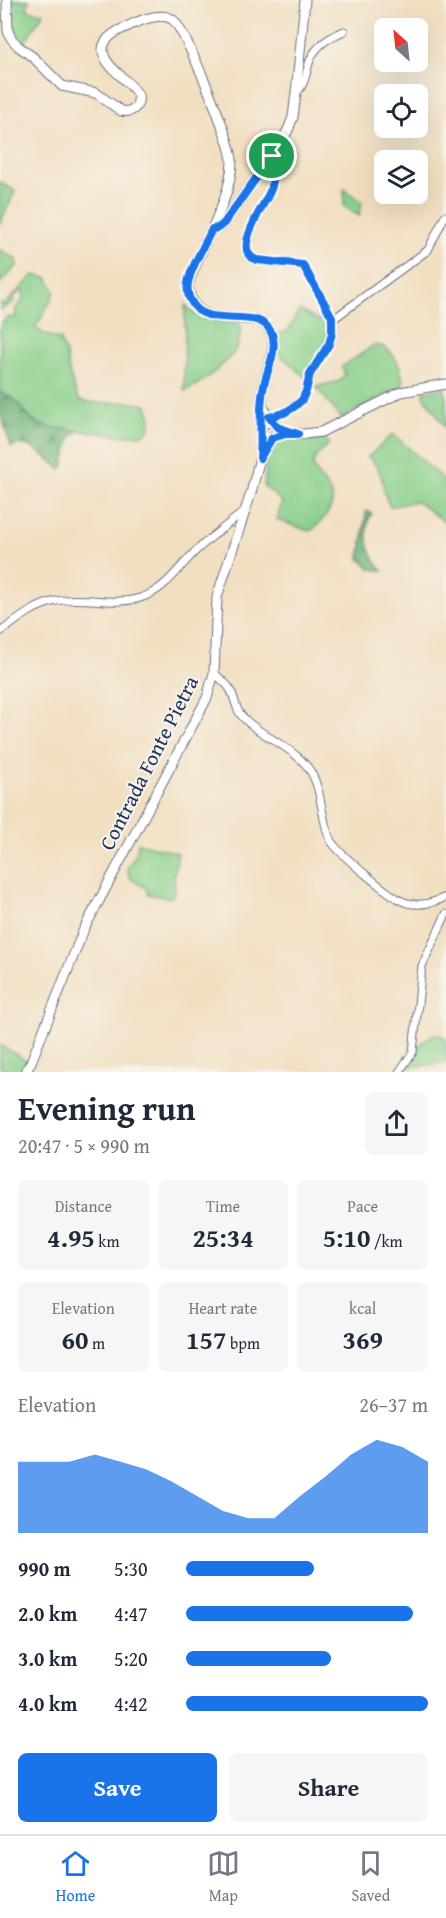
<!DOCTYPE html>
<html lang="en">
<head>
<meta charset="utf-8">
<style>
	body { margin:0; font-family:"Gentium Book Plus",serif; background:#f6f6f7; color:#1f2937; height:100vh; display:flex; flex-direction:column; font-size:22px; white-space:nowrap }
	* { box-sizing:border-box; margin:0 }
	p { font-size:20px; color:#747a83 }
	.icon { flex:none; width:33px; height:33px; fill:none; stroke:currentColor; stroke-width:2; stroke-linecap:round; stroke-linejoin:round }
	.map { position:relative; height:1072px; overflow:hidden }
	.sheet { display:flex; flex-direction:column; background:#fff; flex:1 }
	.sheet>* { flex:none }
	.needle { width:39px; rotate:333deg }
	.buttons { position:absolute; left:374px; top:18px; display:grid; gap:12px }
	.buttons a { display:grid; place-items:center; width:54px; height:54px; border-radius:9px; background:#fff; box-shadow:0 6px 24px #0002; font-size:30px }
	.pin { position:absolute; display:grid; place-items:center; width:51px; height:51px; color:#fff; margin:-26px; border:3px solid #fff; border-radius:50%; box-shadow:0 2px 6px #0007 }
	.round { display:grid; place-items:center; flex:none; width:63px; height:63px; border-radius:9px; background:#f6f6f7 }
	.headline { display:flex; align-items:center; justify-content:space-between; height:102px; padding:0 18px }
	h1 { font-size:33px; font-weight:600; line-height:45px }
	.metrics { display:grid; grid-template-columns:repeat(3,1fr); gap:9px; height:102px; padding:6px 18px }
	.metrics div { display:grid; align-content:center; border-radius:9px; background:#f6f6f7; text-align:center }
	.metrics b { font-size:26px; font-weight:600 }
	.metrics small { font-size:16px; font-weight:400 }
	.metrics p { font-size:16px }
	.chart { height:168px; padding:12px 18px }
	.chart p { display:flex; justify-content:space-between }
	.chart svg { width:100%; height:108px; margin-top:6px; fill:#1a73e8; opacity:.7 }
	.cta { display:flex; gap:12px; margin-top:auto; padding:12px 18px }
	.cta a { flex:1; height:69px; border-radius:9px; background:#1a73e8; color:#fff; font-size:24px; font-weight:600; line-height:69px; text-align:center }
	.cta a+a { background:#f6f6f7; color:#1f2937 }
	ul { padding:0 18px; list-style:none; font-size:20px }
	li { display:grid; grid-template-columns:96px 72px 1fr; align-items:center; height:45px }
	li i { height:15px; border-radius:8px; background:#1a73e8 }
	.menu { display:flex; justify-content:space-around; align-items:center; height:84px; border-top:2px solid #e0e1e3; background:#fff; font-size:16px; color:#747a83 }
	.menu a { display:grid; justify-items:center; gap:3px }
	.menu .active { color:#1a73e8 }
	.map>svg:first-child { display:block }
</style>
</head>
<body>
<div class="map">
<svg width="446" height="1072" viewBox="0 0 446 1072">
	<defs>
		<pattern id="forest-firs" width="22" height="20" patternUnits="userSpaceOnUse" patternTransform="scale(1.5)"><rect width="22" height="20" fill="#6eb276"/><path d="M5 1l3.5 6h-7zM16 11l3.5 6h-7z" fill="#5a9164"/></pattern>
	</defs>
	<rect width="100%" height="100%" fill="#f7f3e8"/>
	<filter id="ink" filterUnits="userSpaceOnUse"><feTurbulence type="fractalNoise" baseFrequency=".0167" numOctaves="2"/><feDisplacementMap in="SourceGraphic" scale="12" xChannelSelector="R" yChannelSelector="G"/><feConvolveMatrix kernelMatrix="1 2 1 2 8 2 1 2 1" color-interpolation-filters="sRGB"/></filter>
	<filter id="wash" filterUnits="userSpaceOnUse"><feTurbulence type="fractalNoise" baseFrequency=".008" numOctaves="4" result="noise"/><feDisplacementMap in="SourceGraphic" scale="24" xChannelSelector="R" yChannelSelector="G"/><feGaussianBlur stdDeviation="1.35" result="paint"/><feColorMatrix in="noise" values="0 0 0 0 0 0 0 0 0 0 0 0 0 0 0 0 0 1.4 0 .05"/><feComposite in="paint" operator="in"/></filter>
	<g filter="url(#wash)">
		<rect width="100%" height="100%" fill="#f2dfc2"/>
		<!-- grass -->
		<g fill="#88cf8a" stroke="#527f74" stroke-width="1.5">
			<path d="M10,0H29L27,10L44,13L21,47C6,33 8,19 10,0Z"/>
			<path d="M0,182L15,191L0,224Z"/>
			<path d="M344,189L362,202L359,216L344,206Z"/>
			<path d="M0,250L16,259L17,266L0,283Z"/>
			<path d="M34,275L48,278L55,292L42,317L35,327L44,334L61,340L60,342C69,355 66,364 71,378C72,382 77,398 80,400C90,405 116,402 128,402C134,403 140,404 147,405L151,419L150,427L145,434L127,436L47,427L32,420L13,398L0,392V325L8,317L15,318L16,308L23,300V291H20L14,297L13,303L0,310V303L4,305Z"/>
			<path d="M185,305L200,318L236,323L241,326C240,335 239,346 233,353C224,365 199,386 184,391Z"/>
			<path d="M299,310L319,321L322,314L329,319C328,351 318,352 305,377L276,351V334L288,331Z"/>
			<path d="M378,345C395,349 403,371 403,388L392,391L341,418L316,387L340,381L345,375L342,367L373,346Z"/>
			<path d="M444,389L446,393V428L424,396V391Z"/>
			<path d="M393,434L446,482V523L416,501L390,507C379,487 388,475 368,457Z"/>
			<path d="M288,437C302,438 308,443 323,437L329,443L315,458L313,465C320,485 343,493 326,515C321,521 317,528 309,531L277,520L282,502L264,486L266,469L264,461L272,445Z"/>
			<path d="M138,843L178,853L174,874L175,892L171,898L148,894L146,888C135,881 127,881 128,866L136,855Z"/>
			<path d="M434,1034H438L446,1039V1062L404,1068L421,1043Z"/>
			<path d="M0,1045L27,1061L20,1072H8L0,1067Z"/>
		</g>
		<!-- forest -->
		<g fill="url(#forest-firs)" stroke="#44706a" stroke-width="1.5">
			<path d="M0,392L13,398L32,420L38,425L78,431L71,437L63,467L60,469C47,459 28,437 11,447L0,413Z"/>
			<path d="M368,511L372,514C361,528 370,561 384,571L371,569L360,559L366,512Z"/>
		</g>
	</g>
	<g filter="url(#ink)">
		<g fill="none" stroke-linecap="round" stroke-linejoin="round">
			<defs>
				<g id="street">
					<path d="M296,93C304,86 305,78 308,67C312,48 327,38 344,31"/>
					<path d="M332,320L428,250L445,216"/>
					<path d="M269,417L284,413L302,400L314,367L329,344L332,333V317L303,265C291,263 262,264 252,258C234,246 267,203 271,189C274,179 274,166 272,156"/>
					<path d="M0,632C19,619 33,606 56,601C84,595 116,607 143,597C168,588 180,565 198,549C213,535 229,523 245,511"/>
					<path d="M214,673C220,678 226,683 230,689C235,697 235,708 241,715C257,735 293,746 309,769C323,790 320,816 330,839C335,851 394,900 407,903C423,906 432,903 446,897"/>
					<path d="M399,1072L413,1052L422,966L446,914"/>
				</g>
				<g id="secondary">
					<path d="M7,0L8,31L11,38L18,46L34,58L62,86L96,93L121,111C132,113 140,107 138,95C130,80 102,66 103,49C104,38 115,32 124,28C136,22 159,11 172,19C185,28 232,143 232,161C231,203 200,246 188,285C192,325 226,316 256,320C287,331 267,366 263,388C261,401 262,414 261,427"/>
					<path d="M212,229L218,228L224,223L280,144L288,130L293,117L296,93L305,0"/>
					<path d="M263,407C267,415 275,421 278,430L274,437L266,438L262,434L261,427L265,422L274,423"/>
					<path d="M274,437L286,434H304L321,432L401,392L446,384"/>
					<path d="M26,1072L31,1062L84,929L207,698L214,673L217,597L251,493L260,458L272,438"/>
				</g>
			</defs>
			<!-- street casing -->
			<use href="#street" stroke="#666d81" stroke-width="9"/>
			<!-- secondary casing -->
			<use href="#secondary" stroke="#666d81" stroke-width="11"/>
			<!-- street -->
			<use href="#street" stroke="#fff" stroke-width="7"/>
			<!-- secondary -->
			<use href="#secondary" stroke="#fff" stroke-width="9"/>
		</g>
	</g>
	<g fill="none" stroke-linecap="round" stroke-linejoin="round" filter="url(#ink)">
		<defs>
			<path id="route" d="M272,156C274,166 274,180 271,189C266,204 229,252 257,260L303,265L332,317V333L329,344L310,374L306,391L302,400L294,407L284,413L269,417L277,427L298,434H286L272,438L260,458C262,435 258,409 264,385C267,369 279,348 271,332C258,304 206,332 191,301C188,296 187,289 188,283C191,266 205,245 212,229L218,228L224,223Z"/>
		</defs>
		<!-- route casing -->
		<use href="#route" stroke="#fff" stroke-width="12"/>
		<!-- route -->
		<use href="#route" stroke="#1a73e8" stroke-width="8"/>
	</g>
	<g text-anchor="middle" stroke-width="4.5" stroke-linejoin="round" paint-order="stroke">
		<!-- street labels -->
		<g font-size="21" fill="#1b2f5e" stroke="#f7f3e8">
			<text transform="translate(149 763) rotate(-63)" y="7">Contrada Fonte Pietra</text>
		</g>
	</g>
</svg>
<div class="buttons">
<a><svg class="needle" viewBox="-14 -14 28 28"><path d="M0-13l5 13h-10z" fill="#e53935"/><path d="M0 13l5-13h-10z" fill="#747a83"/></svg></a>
<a><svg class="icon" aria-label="locate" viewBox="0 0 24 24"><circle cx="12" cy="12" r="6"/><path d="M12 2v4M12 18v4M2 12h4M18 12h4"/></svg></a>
<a><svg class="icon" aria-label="layers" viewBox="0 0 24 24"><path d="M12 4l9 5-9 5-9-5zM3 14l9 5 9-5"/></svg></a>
</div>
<div class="pin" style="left:272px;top:156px;background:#1e9e55"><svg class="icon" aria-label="arrive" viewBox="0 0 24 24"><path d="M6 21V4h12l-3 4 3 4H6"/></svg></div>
</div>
<section class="sheet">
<div class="headline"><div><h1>Evening run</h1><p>20:47 · 5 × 990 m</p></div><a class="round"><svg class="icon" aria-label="share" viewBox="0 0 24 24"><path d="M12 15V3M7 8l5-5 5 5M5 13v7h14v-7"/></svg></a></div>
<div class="metrics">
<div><p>Distance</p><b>4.95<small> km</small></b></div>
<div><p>Time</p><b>25:34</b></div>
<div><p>Pace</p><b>5:10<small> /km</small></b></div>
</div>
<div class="metrics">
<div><p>Elevation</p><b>60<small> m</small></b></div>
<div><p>Heart rate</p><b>157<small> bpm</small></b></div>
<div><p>kcal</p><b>369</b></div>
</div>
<div class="chart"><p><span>Elevation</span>26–37 m</p>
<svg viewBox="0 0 160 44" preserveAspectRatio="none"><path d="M0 44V15L10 15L20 15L30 12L40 15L50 18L60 23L70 29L80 35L90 38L100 38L110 29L120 21L130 12L140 6L150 9L160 15V44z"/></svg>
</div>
<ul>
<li><b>990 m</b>5:30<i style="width:53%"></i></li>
<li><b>2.0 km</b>4:47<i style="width:94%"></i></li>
<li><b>3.0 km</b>5:20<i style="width:60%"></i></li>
<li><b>4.0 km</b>4:42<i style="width:100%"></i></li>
</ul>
<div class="cta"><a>Save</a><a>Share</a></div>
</section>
<nav class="menu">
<a class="active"><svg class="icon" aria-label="home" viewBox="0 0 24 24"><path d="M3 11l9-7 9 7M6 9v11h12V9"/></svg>Home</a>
<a><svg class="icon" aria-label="map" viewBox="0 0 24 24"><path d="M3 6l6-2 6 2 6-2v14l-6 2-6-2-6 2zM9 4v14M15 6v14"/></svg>Map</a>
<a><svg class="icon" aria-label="saved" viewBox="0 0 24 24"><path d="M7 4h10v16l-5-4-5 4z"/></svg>Saved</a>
</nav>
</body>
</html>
